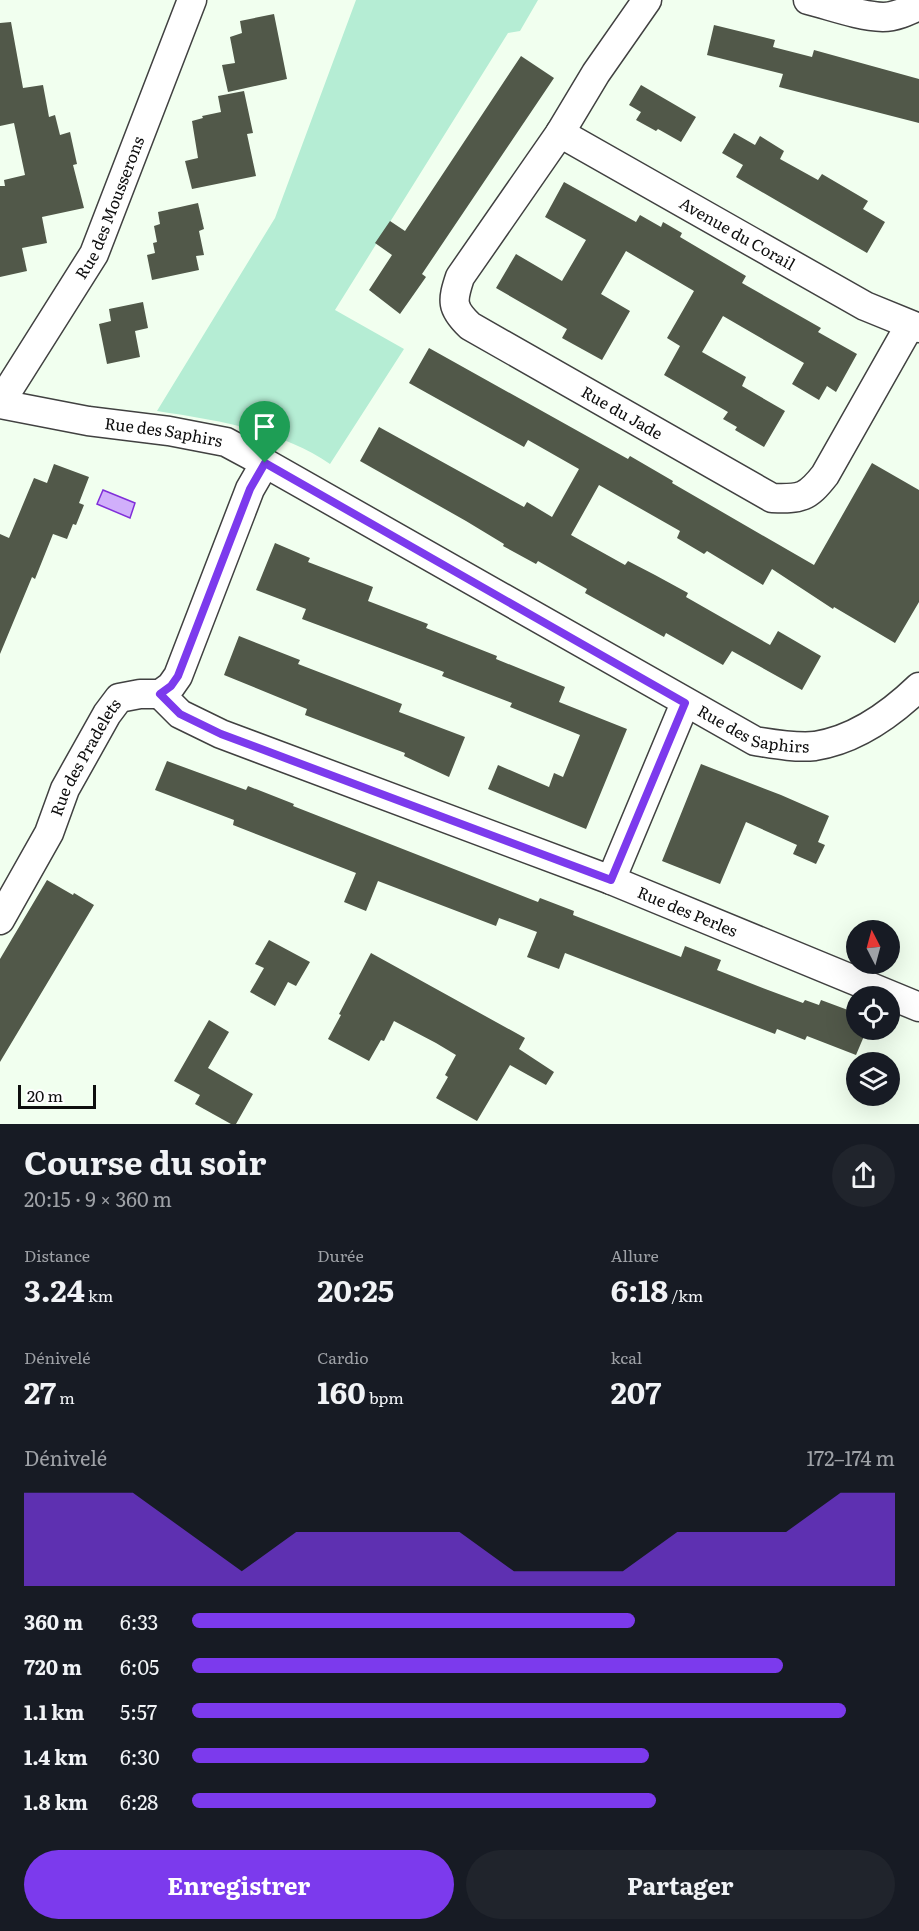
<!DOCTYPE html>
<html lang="fr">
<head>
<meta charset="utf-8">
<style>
	body { margin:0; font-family:Literata,serif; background:#20242c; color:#f1f3f6; height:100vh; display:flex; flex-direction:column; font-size:22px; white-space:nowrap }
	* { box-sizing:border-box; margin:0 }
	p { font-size:20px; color:#9ea1a6 }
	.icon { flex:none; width:33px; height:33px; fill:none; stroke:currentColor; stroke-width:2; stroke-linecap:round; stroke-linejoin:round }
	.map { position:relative; height:1124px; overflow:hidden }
	.details { display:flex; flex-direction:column; background:#171b24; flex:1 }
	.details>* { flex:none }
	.needle { width:39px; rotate:354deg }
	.buttons { position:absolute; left:846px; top:920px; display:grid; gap:12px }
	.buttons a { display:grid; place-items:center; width:54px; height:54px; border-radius:50%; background:#171b24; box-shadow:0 6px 24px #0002; font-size:30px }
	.scale { position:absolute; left:18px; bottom:15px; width:78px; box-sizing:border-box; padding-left:6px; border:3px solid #0e0e0e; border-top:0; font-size:16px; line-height:21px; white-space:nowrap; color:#0e0e0e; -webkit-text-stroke:4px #fff; paint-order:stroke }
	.pin { position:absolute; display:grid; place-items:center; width:51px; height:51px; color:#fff; margin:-62px -26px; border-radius:50% 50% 50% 0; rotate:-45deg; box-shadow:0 0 6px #0007 }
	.pin .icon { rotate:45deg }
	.round { display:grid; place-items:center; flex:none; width:63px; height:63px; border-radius:32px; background:#20242c }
	.overview { display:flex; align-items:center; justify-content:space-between; height:102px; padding:0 24px }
	h1 { font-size:33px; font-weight:700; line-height:45px }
	.stats { display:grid; grid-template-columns:repeat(3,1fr); gap:9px; height:102px; padding:6px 24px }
	.stats div { display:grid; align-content:center }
	.stats b { font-size:30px; font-weight:700 }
	.stats small { font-size:16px; font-weight:400 }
	.stats p { font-size:16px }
	.chart { height:168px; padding:12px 24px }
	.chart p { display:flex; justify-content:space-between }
	.chart svg { width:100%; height:108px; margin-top:6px; fill:#7c3aed; opacity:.7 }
	.button { display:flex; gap:12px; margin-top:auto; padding:12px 24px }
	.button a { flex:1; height:69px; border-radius:36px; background:#7c3aed; color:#fff; font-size:24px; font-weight:700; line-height:69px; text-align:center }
	.button a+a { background:#20242c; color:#f1f3f6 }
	ul { padding:0 24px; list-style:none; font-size:20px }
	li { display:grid; grid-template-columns:96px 72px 1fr; align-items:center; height:45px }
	li i { height:15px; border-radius:8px; background:#7c3aed }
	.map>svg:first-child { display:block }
</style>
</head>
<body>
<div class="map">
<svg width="919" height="1124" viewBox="0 0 919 1124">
	<rect width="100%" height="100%" fill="#f1ffef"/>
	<!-- green -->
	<path fill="#b5edd4" d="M356,0H538L520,31L508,33L335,310L404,349L330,464C280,430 216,420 157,411L275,218Z"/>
	<!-- water -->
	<path fill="#d1affb" stroke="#802fd9" stroke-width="1.5" d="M103,490L135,503L130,518L97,504Z"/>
	<!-- building -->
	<g fill="#515849">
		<path d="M274,14L287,79L228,92L222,65L235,63L230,37L242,33L240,21Z"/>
		<path d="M11,22L23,88L43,85L49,117L55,115L60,135L70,132L77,164L73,165L84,208L42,217L47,243L22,248L27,271L0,277V186H5L4,180L25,175L14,123L0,126V23Z"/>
		<path d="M714,25L775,40L773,47L812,57L814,50L919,79V123L779,87L783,74L707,55Z"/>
		<path d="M521,56L554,78L422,274L426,277L400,314L369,290L392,255L375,243L390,221L405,231Z"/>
		<path d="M641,85L696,117L681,142L658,129L656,131L636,120L641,112L629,105Z"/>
		<path d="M244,91L253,133L247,134L256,176L192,189L185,161L198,158L192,121L203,118L202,116L221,112L218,96Z"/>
		<path d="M734,133L755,145L760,136L784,151L780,159L818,180L822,174L868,201L863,209L885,222L867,253L736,177L743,165L722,153Z"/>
		<path d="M564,182L636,222L640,215L661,227L663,222L682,233L680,237L746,276L742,283L821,328L818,332L857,354L836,392L827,386L819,400L792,384L804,363L723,316L702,352L746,377L742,386L785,411L764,447L735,430L737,427L723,419L728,412L664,375L680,346L667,338L694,291L626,251L601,294L630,311L602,360L562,338L567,329L496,288L516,254L562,281L586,240L545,217Z"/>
		<path d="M198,203L204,229L199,231L204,255L196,256L199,270L152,280L147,255L155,253L153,243L157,242L154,226L160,224L158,212Z"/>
		<path d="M143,302L148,328L135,331L140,357L107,364L99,324L111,321L109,309Z"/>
		<path d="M429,348L628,459L630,456L673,481L672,483L814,565L872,463L919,490V602L895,643L834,607L833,609L772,569L763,585L707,551L704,554L677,538L680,531L599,485L571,535L625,565L628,561L655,575L688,593L686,597L770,645L778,631L821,656L802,690L732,651L723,665L666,633L664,637L585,593L587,589L538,561L536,564L503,546L504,544L466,521L360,461L379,427L524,507L527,502L552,517L579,469L528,440L524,447L409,383Z"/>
		<path d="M54,464L89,477L79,503L84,505L76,525L73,524L67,539L53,534L35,579L32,577L0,654V534L9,538L34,478L47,483Z"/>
		<path d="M275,543L310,558L308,562L373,587L368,601L428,624L426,628L497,656L496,659L565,687L559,702L627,729L586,829L488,789L498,765L549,787L554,773L563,777L580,735L510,707L512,703L442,676L444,672L302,619L306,609L256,590Z"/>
		<path d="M239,636L300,660L298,664L402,704L399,712L465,737L449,777L404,756L405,753L305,715L307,709L224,675Z"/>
		<path d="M167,761L246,790L248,786L294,804L293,806L538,902L540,898L574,911L573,915L681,957L685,946L721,960L717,970L768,990L803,1003L805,1000L819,1005L821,1000L856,1013V1029H867L856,1055L807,1036L805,1040L777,1029L775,1034L565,953L559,969L527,957L537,932L499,918L496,926L378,881L366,911L344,902L356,873L233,825L234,820L155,790Z"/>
		<path d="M701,764L781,795L829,816L818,842L825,845L816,864L793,854L797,845L746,822L720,884L662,861Z"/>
		<path d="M47,880L73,895L74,893L94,905L0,1062V959Z"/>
		<path d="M269,940L310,962L296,986L288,982L275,1006L250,992L264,968L255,964Z"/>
		<path d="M371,953L525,1038L519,1049L554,1072L546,1085L510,1065L477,1121L436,1098L448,1077L445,1075L456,1055L436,1043L394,1021L384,1041L381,1040L369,1061L328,1039L341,1015L339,1014Z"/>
		<path d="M209,1020L229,1032L208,1068L253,1094L236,1124H231L195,1104L200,1095L174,1081Z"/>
	</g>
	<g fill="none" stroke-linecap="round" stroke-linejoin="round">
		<defs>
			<g id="minor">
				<path id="s1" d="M647,0L596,73L560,133L460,277C452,301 451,308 470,326L772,498C801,499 807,498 825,475L910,325"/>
				<path d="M808,0C832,6 858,16 883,17C895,17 908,11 919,6"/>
				<path id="s2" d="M560,133L865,306L919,328"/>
				<path id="s3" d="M0,403L94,254L192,0"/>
				<path id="s4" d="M0,404L88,421L169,431L226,442L265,463L755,741C774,744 795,748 815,746C854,740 891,714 919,687"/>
				<path id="s5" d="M160,694L180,714L221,734L611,880L919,1007"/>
				<path d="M611,880L685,703"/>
				<path id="s6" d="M0,920L49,833L65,789L107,714L119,698L140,694H160L171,686L178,676L250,489L265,463"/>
			</g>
		</defs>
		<!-- minor casing -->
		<use href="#minor" stroke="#414141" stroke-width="31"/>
		<!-- minor -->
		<use href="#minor" stroke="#fff" stroke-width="28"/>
	</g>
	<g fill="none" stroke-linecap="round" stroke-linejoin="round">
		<defs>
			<path id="route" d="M265,463L685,703L611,880L221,734L180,714L160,694L171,686L178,676L250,489Z"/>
		</defs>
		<!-- route casing -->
		<use href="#route" stroke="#fff" stroke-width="12"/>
		<!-- route -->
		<use href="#route" stroke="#7c3aed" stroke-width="8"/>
	</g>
	<g text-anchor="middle" stroke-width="6" stroke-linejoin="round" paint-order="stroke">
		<!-- street labels -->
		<g font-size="16" fill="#0e0e0e" stroke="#fff">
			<text dy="6" stroke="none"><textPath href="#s3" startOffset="225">Rue des Mousserons</textPath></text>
			<text dy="6" stroke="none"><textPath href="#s2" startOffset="204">Avenue du Corail</textPath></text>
			<text dy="6" stroke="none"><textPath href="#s1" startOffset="564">Rue du Jade</textPath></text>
			<text dy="6" stroke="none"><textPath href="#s4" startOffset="166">Rue des Saphirs</textPath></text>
			<text dy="6" stroke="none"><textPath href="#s4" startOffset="832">Rue des Saphirs</textPath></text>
			<text dy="6" stroke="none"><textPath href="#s6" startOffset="184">Rue des Pradelets</textPath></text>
			<text dy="6" stroke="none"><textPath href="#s5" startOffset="573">Rue des Perles</textPath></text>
		</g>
	</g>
</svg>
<div class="buttons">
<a><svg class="needle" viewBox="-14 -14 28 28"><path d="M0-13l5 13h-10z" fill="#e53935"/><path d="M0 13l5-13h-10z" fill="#9ea1a6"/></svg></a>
<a><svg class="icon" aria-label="locate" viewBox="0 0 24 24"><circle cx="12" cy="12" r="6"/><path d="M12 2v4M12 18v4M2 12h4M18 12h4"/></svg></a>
<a><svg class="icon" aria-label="layers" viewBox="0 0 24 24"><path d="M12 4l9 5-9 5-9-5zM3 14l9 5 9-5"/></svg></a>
</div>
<div class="scale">20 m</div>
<div class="pin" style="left:265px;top:463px;background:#1e9e55"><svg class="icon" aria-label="arrive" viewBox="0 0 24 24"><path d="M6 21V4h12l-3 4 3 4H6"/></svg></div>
</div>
<section class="details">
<div class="overview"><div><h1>Course du soir</h1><p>20:15 · 9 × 360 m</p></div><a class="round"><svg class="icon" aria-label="share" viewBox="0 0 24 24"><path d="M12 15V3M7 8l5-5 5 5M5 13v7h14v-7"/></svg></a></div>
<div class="stats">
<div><p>Distance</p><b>3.24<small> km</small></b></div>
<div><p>Durée</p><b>20:25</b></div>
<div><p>Allure</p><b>6:18<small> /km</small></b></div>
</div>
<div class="stats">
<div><p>Dénivelé</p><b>27<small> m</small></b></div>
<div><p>Cardio</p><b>160<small> bpm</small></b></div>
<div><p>kcal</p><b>207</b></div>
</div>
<div class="chart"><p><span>Dénivelé</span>172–174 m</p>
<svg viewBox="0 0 160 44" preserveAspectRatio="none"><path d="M0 44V6L10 6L20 6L30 22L40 38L50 22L60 22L70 22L80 22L90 38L100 38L110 38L120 22L130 22L140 22L150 6L160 6V44z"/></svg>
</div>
<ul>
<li><b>360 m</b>6:33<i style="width:63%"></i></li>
<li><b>720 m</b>6:05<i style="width:84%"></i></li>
<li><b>1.1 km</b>5:57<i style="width:93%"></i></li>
<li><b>1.4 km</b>6:30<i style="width:65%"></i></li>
<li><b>1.8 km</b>6:28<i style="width:66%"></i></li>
</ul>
<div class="button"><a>Enregistrer</a><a>Partager</a></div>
</section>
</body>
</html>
